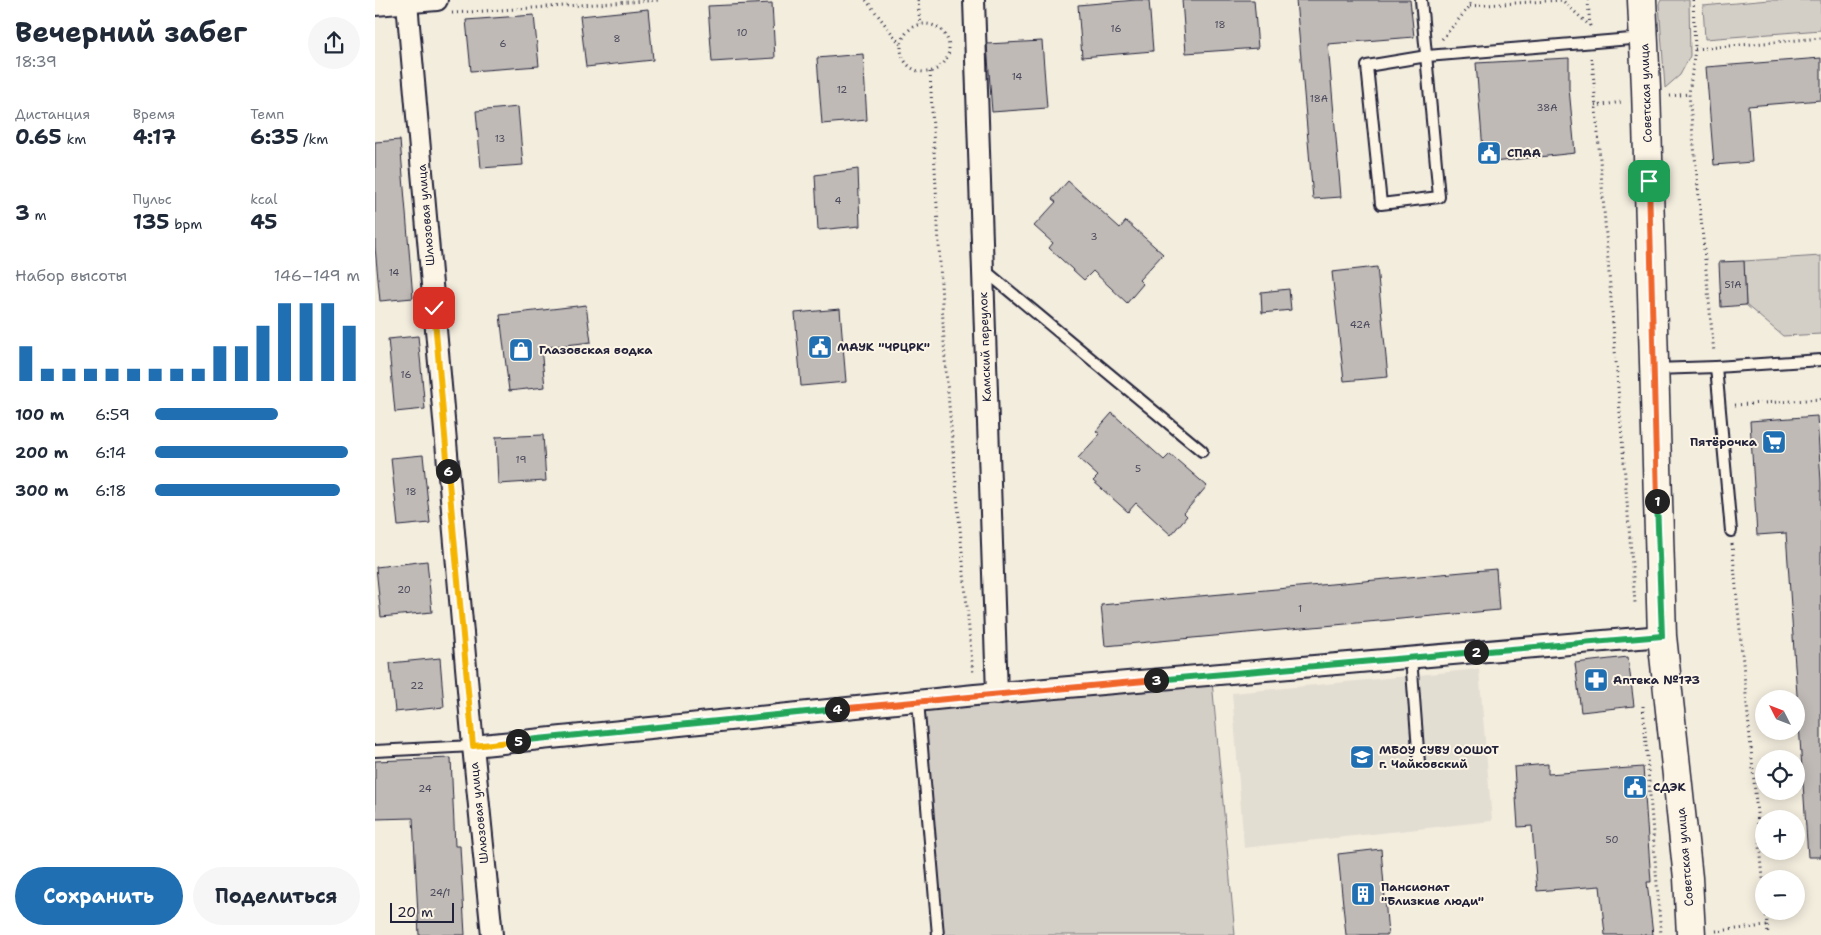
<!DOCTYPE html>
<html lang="ru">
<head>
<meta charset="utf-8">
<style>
	body { margin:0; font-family:"Shantell Sans",sans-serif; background:#f6f6f7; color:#1f2937; height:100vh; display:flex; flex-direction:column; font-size:19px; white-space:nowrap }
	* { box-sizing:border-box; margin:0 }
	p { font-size:16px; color:#747a83 }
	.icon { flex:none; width:28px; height:28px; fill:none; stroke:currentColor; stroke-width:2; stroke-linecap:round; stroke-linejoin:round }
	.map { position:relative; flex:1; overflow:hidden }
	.sheet { display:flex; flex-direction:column; background:#fff; width:375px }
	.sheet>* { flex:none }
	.needle { width:32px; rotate:312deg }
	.tools { position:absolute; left:1380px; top:690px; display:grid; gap:10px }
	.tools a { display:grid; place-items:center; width:50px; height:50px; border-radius:50%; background:#fff; box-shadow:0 2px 12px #0003; font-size:25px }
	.scale { position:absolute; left:15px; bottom:12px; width:64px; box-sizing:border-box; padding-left:5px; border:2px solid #22223b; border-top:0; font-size:14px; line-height:18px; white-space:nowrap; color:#22223b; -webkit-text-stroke:4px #fcf5e5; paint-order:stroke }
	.pin { position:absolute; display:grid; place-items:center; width:42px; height:42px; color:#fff; margin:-21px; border-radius:10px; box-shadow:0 2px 8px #0006 }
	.km { position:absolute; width:25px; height:25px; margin:-12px; border-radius:50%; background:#222; color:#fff; font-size:14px; line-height:25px; text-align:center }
	.round { display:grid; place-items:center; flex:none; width:52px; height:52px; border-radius:26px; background:#f6f6f7 }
	.overview { display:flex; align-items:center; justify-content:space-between; height:85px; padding:0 15px }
	h1 { font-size:28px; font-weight:700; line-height:38px }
	.figures { display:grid; grid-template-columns:repeat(3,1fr); gap:8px; height:85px; padding:5px 15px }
	.figures div { display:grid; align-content:center }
	.figures b { font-size:21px; font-weight:700 }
	.figures small { font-size:14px; font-weight:400 }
	.figures p { font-size:14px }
	.chart { height:140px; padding:10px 15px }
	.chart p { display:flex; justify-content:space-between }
	.chart svg { width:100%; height:90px; margin-top:5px; stroke:#1f6fb2; stroke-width:6 }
	.action { display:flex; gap:10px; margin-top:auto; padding:10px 15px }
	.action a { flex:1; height:58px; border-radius:30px; background:#1f6fb2; color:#fff; font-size:20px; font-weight:700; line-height:58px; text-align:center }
	.action a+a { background:#f6f6f7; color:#1f2937 }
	ul { padding:0 15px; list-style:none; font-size:16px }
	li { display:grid; grid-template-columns:80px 60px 1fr; align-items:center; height:38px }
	li i { height:12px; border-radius:6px; background:#1f6fb2 }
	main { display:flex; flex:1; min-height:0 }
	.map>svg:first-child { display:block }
</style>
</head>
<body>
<main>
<section class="sheet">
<div class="overview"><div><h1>Вечерний забег</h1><p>18:39</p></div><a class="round"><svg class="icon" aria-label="share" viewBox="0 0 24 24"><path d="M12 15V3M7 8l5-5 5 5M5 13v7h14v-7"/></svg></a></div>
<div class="figures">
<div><p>Дистанция</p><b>0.65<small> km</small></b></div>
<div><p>Время</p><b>4:17</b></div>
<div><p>Темп</p><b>6:35<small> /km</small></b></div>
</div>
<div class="figures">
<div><b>3<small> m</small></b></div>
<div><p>Пульс</p><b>135<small> bpm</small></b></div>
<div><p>kcal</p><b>45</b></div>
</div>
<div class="chart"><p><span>Набор высоты</span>146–149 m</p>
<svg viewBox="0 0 160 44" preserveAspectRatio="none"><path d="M5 44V27M15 44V38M25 44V38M35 44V38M45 44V38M55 44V38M65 44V38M75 44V38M85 44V38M95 44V27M105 44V27M115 44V17M125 44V6M135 44V6M145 44V6M155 44V17"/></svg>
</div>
<ul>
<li><b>100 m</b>6:59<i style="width:60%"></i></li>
<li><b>200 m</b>6:14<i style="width:94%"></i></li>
<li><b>300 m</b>6:18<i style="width:90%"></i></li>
</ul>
<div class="action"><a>Сохранить</a><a>Поделиться</a></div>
</section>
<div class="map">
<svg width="1446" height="935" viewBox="0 0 1446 935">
	<rect width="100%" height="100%" fill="#f3edde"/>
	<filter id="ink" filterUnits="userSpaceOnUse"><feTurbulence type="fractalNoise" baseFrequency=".02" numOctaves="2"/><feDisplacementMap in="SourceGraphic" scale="10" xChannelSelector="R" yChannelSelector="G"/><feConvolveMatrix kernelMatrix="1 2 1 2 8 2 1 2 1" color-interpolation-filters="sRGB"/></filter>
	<g filter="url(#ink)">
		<!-- built -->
		<path fill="#e3ded2" d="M1104,669L1117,821L869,848L857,693Z"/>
		<!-- green -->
		<g fill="#d4cfc6" stroke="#7b7880">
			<path d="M1286,0H1314L1315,56L1305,75L1290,88L1284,4Z"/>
			<path d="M1394,0H1446V30L1330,39L1328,6Z"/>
			<path d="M1446,256V334L1408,336L1371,305L1369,261Z"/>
			<path d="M837,681L860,935H568L548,707Z"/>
		</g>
		<!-- building -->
		<g fill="#bfbab6" stroke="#22223b">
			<path d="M761,0H774L778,51L707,57L703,5Z"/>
			<path d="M807,0H879L883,48L811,53Z"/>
			<path d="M921,0H1035L1039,37L953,44L966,197L938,199Z"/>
			<path d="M397,3L400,58L337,62L333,6Z"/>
			<path d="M273,9L278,60L211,67L205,16Z"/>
			<path d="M159,15L164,66L96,71L91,20Z"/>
			<path d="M667,41L672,108L617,112L612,44Z"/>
			<path d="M488,54L492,120L447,124L442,58Z"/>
			<path d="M1194,58V88L1200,153L1109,163L1101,63Z"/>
			<path d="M1446,58V100L1373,106L1377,162L1339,165L1331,67Z"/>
			<path d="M143,107L148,165L106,168L101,111Z"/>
			<path d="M25,140L38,298L5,301L0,247V142Z"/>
			<path d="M483,169L485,226L443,230L440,175Z"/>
			<path d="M693,181L745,228L751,221L788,254L764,280L768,284L752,303L718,271L709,280L674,248L678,243L659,226L681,202L677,199Z"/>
			<path d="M1369,261L1371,305L1346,307L1344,262Z"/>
			<path d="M1002,267L1013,377L969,381L957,272Z"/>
			<path d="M914,289L916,310L887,313L886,292Z"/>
			<path d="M211,305L216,342L166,348L170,387L134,391L125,315Z"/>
			<path d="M465,309L471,382L426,386L420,313Z"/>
			<path d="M43,336L50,409L20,412L13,339Z"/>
			<path d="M737,413L789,460L795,454L832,486L809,513L812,516L796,535L761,503L753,512L718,481L723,476L703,458L725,434L721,431Z"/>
			<path d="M1442,416L1446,482V857H1433L1411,533L1382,535L1375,421Z"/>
			<path d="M168,435L171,481L123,484L121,437Z"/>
			<path d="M48,455L55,523L23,526L16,458Z"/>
			<path d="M52,561L57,612L6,617L1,567Z"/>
			<path d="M1121,569L1124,610L730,646L726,605Z"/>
			<path d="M1253,657L1259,706L1206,712L1200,663Z"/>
			<path d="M65,658L69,707L20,712L15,663Z"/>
			<path d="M76,758L80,846H85L90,935H44L38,818L0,819V761Z"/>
			<path d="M1173,764V774L1268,767L1276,882H1272L1278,935H1230L1225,886L1162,891L1157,826L1143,827L1139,767Z"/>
			<path d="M1006,849L1013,935H971L963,854Z"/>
		</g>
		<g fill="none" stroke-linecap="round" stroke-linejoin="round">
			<defs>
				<g id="service">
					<path d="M1046,0L1064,197L1006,204L992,66L1052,56L1268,38"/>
					<path d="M608,269L827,451"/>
					<path d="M1341,367L1446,360"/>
					<path d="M1279,369L1341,367L1356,531"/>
					<path d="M1036,658L1044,763"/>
					<path d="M543,701L563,935"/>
					<path d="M0,751L98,746"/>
				</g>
				<g id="minor">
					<path d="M599,0L622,694"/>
					<path d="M32,3L98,746L117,935"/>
					<path d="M0,5L62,0"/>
					<path d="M98,746L600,695L1287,636"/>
				</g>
				<path id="secondary" d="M1267,0L1271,88L1287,636L1313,878L1316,935"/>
			</defs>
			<!-- service casing -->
			<use href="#service" stroke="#22223b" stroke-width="14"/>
			<!-- minor casing -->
			<use href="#minor" stroke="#22223b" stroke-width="24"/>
			<!-- secondary casing -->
			<use href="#secondary" stroke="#22223b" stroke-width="31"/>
			<!-- path -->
			<g stroke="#22223b" stroke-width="3" stroke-dasharray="1 4" stroke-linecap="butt">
				<path d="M491,0L526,45"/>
				<path d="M543,0L545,25"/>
				<path d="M1213,0L1215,27"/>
				<path d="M1318,0L1320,49L1314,94L1339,353"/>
				<path d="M1095,6L1187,0L1215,26"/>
				<path d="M77,13L286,0"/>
				<circle cx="550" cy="48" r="24"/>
				<path d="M1067,39L1095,6V0"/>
				<path d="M1320,49L1446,38"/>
				<path d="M1217,58L1260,603"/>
				<path d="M555,72L570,360L598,674"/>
				<path d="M1295,96L1314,94"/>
				<path d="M1220,106L1247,102"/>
				<path d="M1360,405L1446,399"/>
				<path d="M1357,544L1389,889"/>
				<path d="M1268,706L1286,935"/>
				<path d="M1022,764H1030"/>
				<path d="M1391,911L1393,935"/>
				<path d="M1341,931L1392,926"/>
			</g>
			<!-- service -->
			<use href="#service" stroke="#fcf5e5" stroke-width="10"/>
			<!-- minor -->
			<use href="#minor" stroke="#fcf5e5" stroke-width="20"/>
			<!-- secondary -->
			<use href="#secondary" stroke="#fcf5e5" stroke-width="28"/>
		</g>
	</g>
	<g fill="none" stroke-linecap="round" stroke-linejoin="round" filter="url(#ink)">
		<defs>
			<path id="split-1" d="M1274,181L1282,501"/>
			<path id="split-2" d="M1101,652L1287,636L1282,501"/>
			<path id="split-3" d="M781,680L1101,652"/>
			<path id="split-4" d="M462,709L781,680"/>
			<path id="split-5" d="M143,741L462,709"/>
			<path id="split-6" d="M73,471L98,746L143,741"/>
			<path id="split-7" d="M59,308L73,471"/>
		</defs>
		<!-- split-1 casing -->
		<use href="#split-1" stroke="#fff" stroke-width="10"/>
		<!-- split-2 casing -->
		<use href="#split-2" stroke="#fff" stroke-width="10"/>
		<!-- split-3 casing -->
		<use href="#split-3" stroke="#fff" stroke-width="10"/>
		<!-- split-4 casing -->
		<use href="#split-4" stroke="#fff" stroke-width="10"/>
		<!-- split-5 casing -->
		<use href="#split-5" stroke="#fff" stroke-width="10"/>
		<!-- split-6 casing -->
		<use href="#split-6" stroke="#fff" stroke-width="10"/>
		<!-- split-7 casing -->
		<use href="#split-7" stroke="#fff" stroke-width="10"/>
		<!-- split-1 -->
		<use href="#split-1" stroke="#f0652b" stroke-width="6"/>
		<!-- split-2 -->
		<use href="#split-2" stroke="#22a559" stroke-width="6"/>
		<!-- split-3 -->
		<use href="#split-3" stroke="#22a559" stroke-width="6"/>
		<!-- split-4 -->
		<use href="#split-4" stroke="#f0652b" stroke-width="6"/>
		<!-- split-5 -->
		<use href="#split-5" stroke="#22a559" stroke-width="6"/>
		<!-- split-6 -->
		<use href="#split-6" stroke="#f5b400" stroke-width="6"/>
		<!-- split-7 -->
		<use href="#split-7" stroke="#f5b400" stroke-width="6"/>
	</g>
	<!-- icons -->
	<defs>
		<symbol id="civic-square" viewBox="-11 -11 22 22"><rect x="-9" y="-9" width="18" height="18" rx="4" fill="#1f6fb2" stroke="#fcf5e5"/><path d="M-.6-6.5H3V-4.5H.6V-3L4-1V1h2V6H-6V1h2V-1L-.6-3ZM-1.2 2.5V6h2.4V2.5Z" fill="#fff"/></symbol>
		<symbol id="shop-square" viewBox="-11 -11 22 22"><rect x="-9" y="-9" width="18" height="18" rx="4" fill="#1f6fb2" stroke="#fcf5e5"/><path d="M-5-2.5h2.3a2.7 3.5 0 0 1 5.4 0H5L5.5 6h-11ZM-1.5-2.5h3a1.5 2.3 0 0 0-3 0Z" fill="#fff"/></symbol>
		<symbol id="supermarket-square" viewBox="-11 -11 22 22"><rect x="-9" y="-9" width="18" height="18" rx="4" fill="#1f6fb2" stroke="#fcf5e5"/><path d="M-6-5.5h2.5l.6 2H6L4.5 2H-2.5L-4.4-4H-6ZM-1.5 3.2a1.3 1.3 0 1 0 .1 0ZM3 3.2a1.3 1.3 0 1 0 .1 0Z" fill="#fff"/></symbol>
		<symbol id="pharmacy-square" viewBox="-11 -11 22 22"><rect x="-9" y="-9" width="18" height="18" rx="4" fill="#1f6fb2" stroke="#fcf5e5"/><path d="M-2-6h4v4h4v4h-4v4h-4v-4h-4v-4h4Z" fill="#fff"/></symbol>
		<symbol id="school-square" viewBox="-11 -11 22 22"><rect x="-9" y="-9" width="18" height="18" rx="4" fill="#1f6fb2" stroke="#fcf5e5"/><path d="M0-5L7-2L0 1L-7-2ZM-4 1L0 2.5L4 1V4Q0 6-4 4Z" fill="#fff"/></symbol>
		<symbol id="building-square" viewBox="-11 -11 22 22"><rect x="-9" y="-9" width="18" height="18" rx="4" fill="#1f6fb2" stroke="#fcf5e5"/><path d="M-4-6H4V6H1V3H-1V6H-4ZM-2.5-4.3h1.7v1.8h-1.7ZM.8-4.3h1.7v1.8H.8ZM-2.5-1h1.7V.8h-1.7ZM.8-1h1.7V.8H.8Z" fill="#fff"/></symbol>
	</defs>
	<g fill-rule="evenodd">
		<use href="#civic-square" x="1100" y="139" width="28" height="28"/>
		<use href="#civic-square" x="431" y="333" width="28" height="28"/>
		<use href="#shop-square" x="132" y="336" width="28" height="28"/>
		<use href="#supermarket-square" x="1385" y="428" width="28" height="28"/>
		<use href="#pharmacy-square" x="1207" y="666" width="28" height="28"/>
		<use href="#school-square" x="973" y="743" width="28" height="28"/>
		<use href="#civic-square" x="1246" y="773" width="28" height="28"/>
		<use href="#building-square" x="974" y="880" width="28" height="28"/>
	</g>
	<g text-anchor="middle" stroke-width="4" stroke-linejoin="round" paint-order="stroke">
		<!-- number labels -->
		<g font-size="10" fill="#49485a">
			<text x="845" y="28">18</text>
			<text x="741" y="32">16</text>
			<text x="367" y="36">10</text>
			<text x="242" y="42">8</text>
			<text x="128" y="47">6</text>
			<text x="642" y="80">14</text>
			<text x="467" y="93">12</text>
			<text x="944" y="102">18А</text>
			<text x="1172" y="111">38А</text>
			<text x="125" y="142">13</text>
			<text x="463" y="204">4</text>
			<text x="719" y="240">3</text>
			<text x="19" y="276">14</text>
			<text x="1358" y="288">51А</text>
			<text x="985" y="328">42А</text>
			<text x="31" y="378">16</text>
			<text x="146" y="463">19</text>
			<text x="763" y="472">5</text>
			<text x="36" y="495">18</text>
			<text x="29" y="593">20</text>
			<text x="925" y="612">1</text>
			<text x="42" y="689">22</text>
			<text x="50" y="792">24</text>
			<text x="1237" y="843">50</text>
			<text x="65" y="896">24/1</text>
		</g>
		<!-- street labels -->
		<g font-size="12" fill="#22223b" stroke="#fcf5e5">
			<text transform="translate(1271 93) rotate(-92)" y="4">Советская улица</text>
			<text transform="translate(51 215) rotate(-95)" y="4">Шлюзовая улица</text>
			<text transform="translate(610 347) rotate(-92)" y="4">Камский переулок</text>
			<text transform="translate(104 813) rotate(-96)" y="4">Шлюзовая улица</text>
			<text transform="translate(1310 857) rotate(-95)" y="4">Советская улица</text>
		</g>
		<!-- poi labels -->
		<g font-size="12" font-weight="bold" fill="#22223b" stroke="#fcf5e5" text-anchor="start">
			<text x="1132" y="157">СПАА</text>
			<text x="462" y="351">МАУК "ЧРЦРК"</text>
			<text x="164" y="354">Глазовская водка</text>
			<text x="1382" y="446" text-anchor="end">Пятёрочка</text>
			<text x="1238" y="684">Аптека №173</text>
			<text x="1004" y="754">МБОУ СУВУ ООШОТ<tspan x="1004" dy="14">г. Чайковский</tspan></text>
			<text x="1278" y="791">СДЭК</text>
			<text x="1006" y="891">Пансионат<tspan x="1006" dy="14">"Близкие люди"</tspan></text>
		</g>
	</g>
</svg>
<div class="tools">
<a><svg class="needle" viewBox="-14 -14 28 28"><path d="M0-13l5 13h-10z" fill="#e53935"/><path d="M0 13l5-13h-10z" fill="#747a83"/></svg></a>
<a><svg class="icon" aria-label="locate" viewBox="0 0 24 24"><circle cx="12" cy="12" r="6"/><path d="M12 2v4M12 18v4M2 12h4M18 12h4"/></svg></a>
<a>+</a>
<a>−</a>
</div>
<div class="scale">20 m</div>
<div class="pin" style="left:1274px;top:181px;background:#1e9e55"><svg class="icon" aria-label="arrive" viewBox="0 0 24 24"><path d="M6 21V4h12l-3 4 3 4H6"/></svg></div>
<div class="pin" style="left:59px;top:308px;background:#d93025"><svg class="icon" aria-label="check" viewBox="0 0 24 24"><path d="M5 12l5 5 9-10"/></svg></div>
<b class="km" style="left:1282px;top:501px">1</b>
<b class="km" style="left:1101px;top:652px">2</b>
<b class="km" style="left:781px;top:680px">3</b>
<b class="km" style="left:462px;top:709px">4</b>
<b class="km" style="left:143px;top:741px">5</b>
<b class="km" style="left:73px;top:471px">6</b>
</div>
</main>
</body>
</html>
